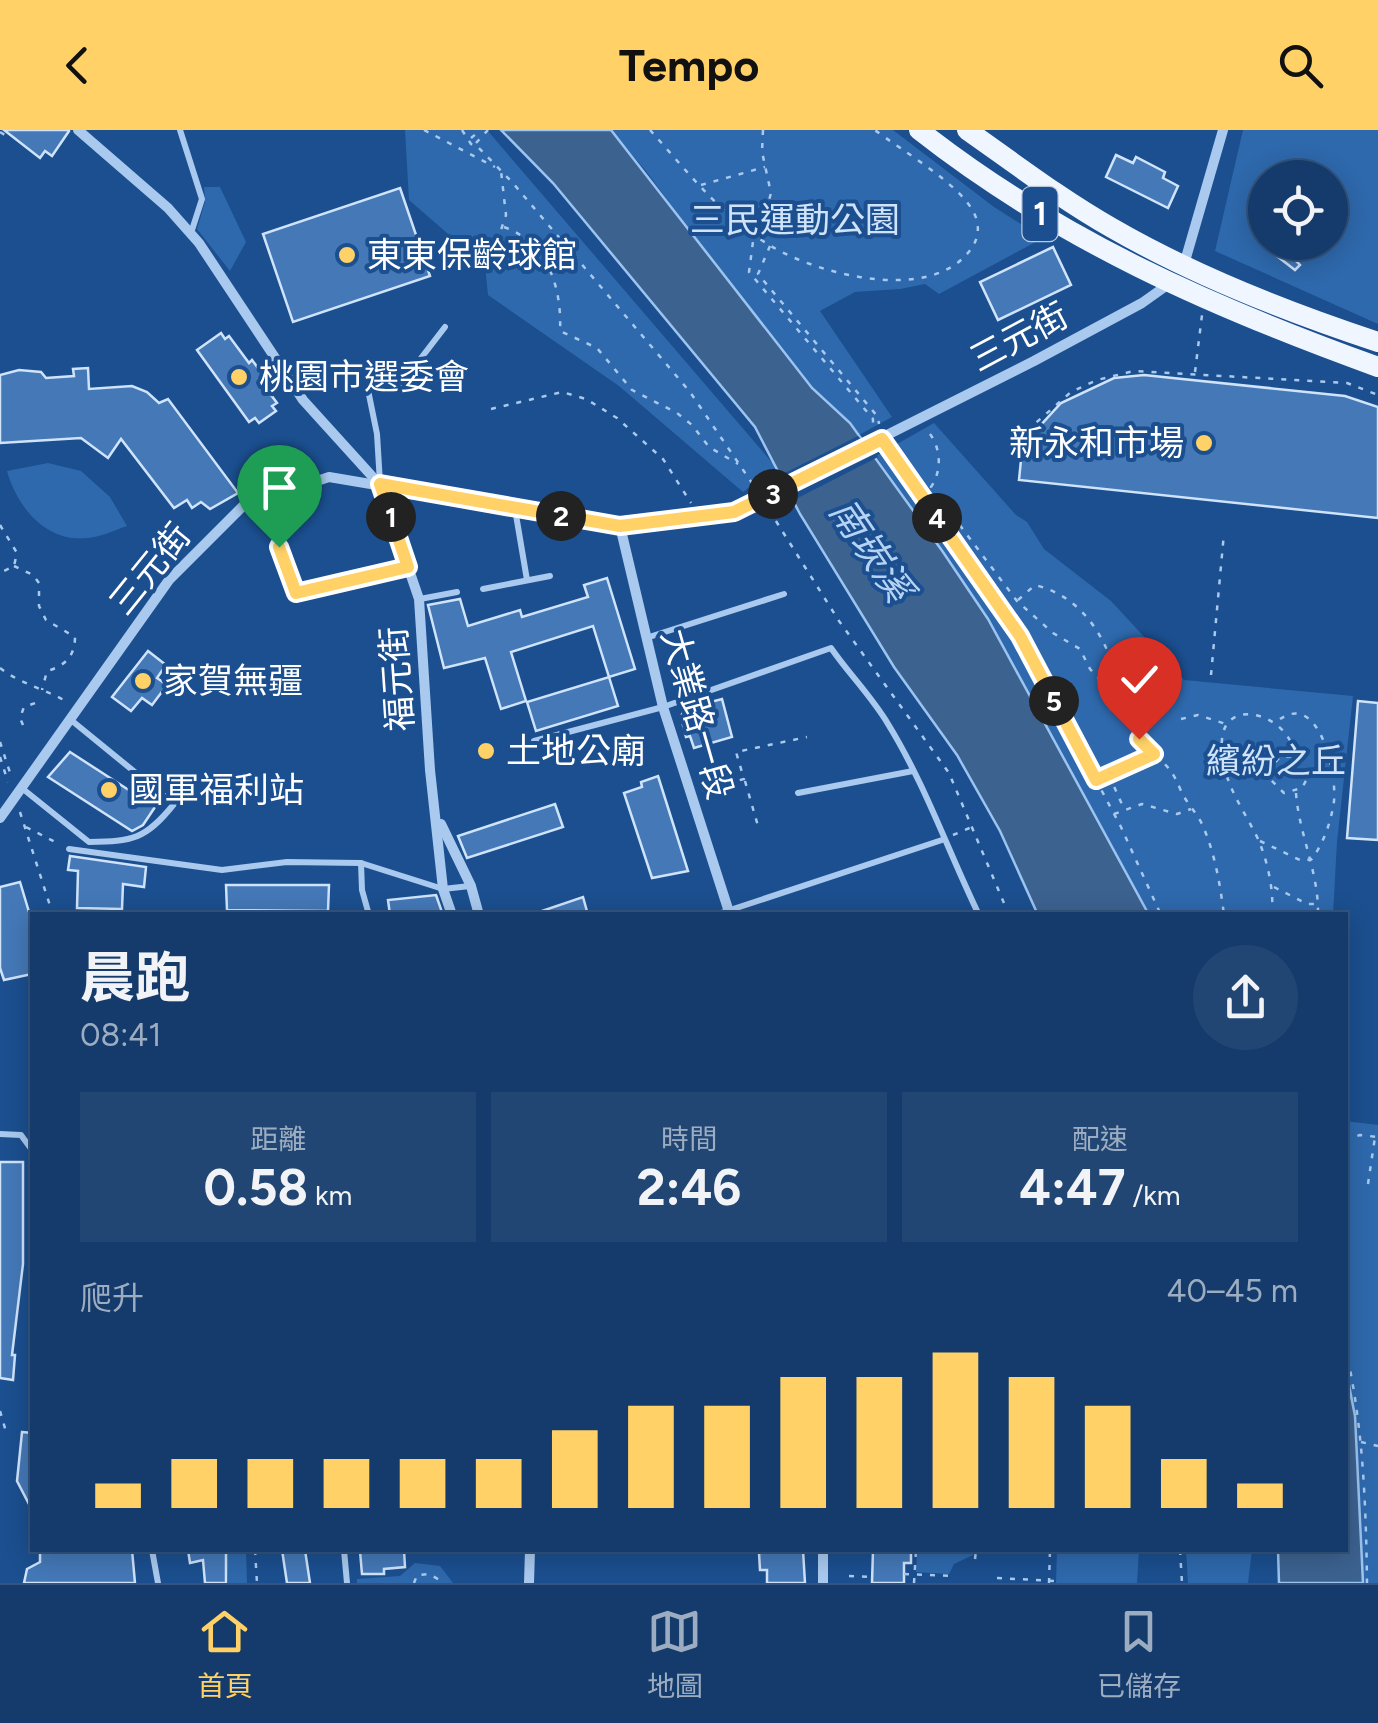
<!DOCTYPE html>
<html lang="zh-TW">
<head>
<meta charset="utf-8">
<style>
	body { margin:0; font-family:Figtree,"Noto Sans TC",sans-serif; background:#214673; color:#f1f3f6; height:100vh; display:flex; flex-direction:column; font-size:38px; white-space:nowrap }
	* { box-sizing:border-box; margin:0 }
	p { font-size:32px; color:#9dadc1 }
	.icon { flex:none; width:55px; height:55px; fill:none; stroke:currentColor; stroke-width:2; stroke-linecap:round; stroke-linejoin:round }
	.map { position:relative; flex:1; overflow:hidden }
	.drawer { position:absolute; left:30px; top:782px; width:1318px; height:640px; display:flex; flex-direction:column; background:#143b6b; border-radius:0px; box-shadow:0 5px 25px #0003,0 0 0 2px #33557e }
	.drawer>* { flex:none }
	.controls { position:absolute; left:1248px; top:30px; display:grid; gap:20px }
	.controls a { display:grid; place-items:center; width:100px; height:100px; border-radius:50%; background:#143b6b; box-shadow:0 5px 25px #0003,0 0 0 2px #33557e; font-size:50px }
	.pin { position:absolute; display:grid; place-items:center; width:85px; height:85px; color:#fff; margin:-102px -42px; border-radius:50% 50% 50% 0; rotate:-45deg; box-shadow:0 0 10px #0007 }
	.pin .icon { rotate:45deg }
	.km { position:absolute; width:50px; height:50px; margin:-25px; border-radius:50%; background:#222; color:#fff; font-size:28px; line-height:50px; text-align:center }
	.round { display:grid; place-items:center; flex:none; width:105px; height:105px; border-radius:52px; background:#214673 }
	.head { display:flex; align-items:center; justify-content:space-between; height:170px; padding:0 50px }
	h1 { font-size:55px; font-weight:700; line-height:75px }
	.metrics { display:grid; grid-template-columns:repeat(3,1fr); gap:15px; height:170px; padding:10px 50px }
	.metrics div { display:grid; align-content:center; border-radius:0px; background:#214673; text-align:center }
	.metrics b { font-size:50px; font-weight:700 }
	.metrics small { font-size:28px; font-weight:400 }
	.metrics p { font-size:28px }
	.chart { height:280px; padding:20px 50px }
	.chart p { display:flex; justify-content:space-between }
	.chart svg { width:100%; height:180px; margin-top:10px; stroke:#ffd166; stroke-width:6 }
	header { display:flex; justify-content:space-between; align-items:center; height:130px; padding:0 50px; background:#ffd166; color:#111; font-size:45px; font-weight:700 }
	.tab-bar { display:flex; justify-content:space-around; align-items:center; height:140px; border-top:2px solid #33557e; background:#143b6b; font-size:28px; color:#9dadc1 }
	.tab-bar a { display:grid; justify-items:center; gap:5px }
	.tab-bar .on { color:#ffd166 }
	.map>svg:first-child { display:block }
</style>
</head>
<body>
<header><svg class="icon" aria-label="back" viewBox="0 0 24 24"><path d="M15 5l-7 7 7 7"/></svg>Tempo<svg class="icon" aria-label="search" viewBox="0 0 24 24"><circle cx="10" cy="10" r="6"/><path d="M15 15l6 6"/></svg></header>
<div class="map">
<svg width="1378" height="1453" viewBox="0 0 1378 1453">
	<rect width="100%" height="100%" fill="#1b4f8f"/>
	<!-- green -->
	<g fill="#2e69ad" fill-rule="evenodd">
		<path d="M405,0H487L776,337L743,362L619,256L488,165L485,136L409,70Z"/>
		<path d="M611,0H893L994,77L1043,108L939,164L925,154L900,159L855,162L820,181L892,287L859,305L812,258L753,186L646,41Z"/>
		<path d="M1243,0H1378V194L1215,121ZM1265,48H1330V112H1265Z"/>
		<path d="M204,57H220L246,112L230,141L197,99L205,72Z"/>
		<path d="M934,293L1016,385L1027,392L1044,419L1111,471L1184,550L1353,566L1337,712L1333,785H1149L988,489L876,326Z"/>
		<path d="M48,333L81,341L110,367L127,396C115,400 101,407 88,408C46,413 17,377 7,341Z"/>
		<path d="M1345,991L1378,995V1453H1363L1355,1286L1345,1235Z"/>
		<path d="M226,1420H246L247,1453H228Z"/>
		<path d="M917,1420H974L973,1425L954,1434L949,1444L916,1442Z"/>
		<path d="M1057,1420H1139L1137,1453H1056Z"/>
		<path d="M1186,1420H1252L1248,1453H1188Z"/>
		<path d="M415,1433L440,1436L453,1453H357V1449L400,1446Z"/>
	</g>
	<!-- water -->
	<g fill="#3c6290" stroke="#9cc4f0" stroke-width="2.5">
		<path d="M501,0H611L812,258L850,293L943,422L988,489L1149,785H1038L1000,701L957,625L894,537L800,384L755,297L553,53Z"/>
		<path d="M1345,1235L1355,1286L1363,1453H1279L1278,1420H1345Z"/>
	</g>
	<!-- pier -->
	<path fill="#1b4f8f" d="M858,306L878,327L788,373L775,348Z"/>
	<!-- building -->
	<g fill="#4478b7" stroke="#cfe3fa" stroke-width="2.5">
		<path d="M4,0H69V1L52,26L45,21L40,28Z"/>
		<path d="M1116,25L1133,33L1136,27L1165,42L1163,48L1178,56L1168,78L1106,47Z"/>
		<path d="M400,58L430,146L293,192L263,104Z"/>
		<path d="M1267,112H1278L1300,135L1295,140L1273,123Z"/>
		<path d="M1053,117L1071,155L998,190L980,152Z"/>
		<path d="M221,203L225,209L229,206L249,233L252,230L264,246L259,249L277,273L272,276L276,281L259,293L255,288L249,292L197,220Z"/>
		<path d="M88,238L89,259L132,256L147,262L159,273L168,269L238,363L210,379L201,372L192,378L187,370L174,378L121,309L108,328L81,308L0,313V245L19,240L41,242L46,248L74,246L73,239Z"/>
		<path d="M1144,245L1345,266L1378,277V388L1019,350L1021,330L1039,297L1061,273L1114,248Z"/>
		<path d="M607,448L635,539L609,547L593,496L511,522L526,571L501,579L485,528L444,538L428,475L460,469L468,496L520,480L522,487L588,467L584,455Z"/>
		<path d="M148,521L166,535L157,548L167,555L152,575L142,568L131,581L112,567Z"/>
		<path d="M609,547L618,576L536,601L527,572Z"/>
		<path d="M722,569L732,607L694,618L690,606L686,607L681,587L684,579Z"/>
		<path d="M1358,571L1378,573V710L1347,708Z"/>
		<path d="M70,622L155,677L143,695L132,701L48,647Z"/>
		<path d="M658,646L688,741L652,748L624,663L642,657L641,652Z"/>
		<path d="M555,674L563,697L467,728L458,706Z"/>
		<path d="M70,726L146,737L144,757L123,754L122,779L77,778L78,741L68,740Z"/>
		<path d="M20,752L32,792V844L4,850L0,838V757Z"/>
		<path d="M226,755H329L328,781L227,780Z"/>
		<path d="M436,765L443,785H390L388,770Z"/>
		<path d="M583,767L588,785H537L536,783Z"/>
		<path d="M0,1032H23V1134L12,1225H15L13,1250L0,1248Z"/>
		<path d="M22,1302L32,1303V1380L17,1351Z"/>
		<path d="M40,1420H132L135,1453H24L27,1439L40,1432Z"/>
		<path d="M188,1420H226V1453H205L203,1430L190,1433Z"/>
		<path d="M282,1420H305L310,1453H287Z"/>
		<path d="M404,1420L405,1437L384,1439V1444H362L360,1421Z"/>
		<path d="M803,1420L805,1453H767V1440H760L759,1423Z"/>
		<path d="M873,1420H911V1433H904V1453H872Z"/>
	</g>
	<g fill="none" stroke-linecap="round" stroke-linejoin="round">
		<!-- path -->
		<g stroke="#a9c9ee" stroke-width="2.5" stroke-dasharray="5 8" stroke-linecap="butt">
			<path d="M424,0L495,37"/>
			<path d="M462,0L471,14L476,15L512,52L690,262L754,356"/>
			<path d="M650,0C686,40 724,89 771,116C819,145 932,174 971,119C979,108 980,95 974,83C959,53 902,21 875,0"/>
			<path d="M763,0L762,22L771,63L765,85L754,104L749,142L873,289V296"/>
			<path d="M0,2L10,8"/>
			<path d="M471,8L481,0"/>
			<path d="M476,13L488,0"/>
			<path d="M701,55L765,37"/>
			<path d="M504,97C548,113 562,158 560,201L597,218L632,260L677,283L692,295L709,317L738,334"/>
			<path d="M770,116L758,144L878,287L879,294"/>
			<path d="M495,137L494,121L506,85L501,41"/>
			<path d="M1195,242L1202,185"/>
			<path d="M491,279L562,262L586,269L617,288L663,329L691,373"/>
			<path d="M930,304C941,319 942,341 931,357L1017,471L1053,503L1080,519L1090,539L1102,552L1139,609L1154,625"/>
			<path d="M1020,312L1030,298L1071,262L1097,250L1134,241L1347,253L1378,265"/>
			<path d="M889,319L1020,507L1121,697L1161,785"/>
			<path d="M769,380L839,491L949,643L1009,785"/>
			<path d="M0,395L17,423L14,436L0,443"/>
			<path d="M14,436L33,445L39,453V476L46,490L75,507C75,526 65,536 47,541L42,560"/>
			<path d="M1018,470L1035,455C1076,465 1101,498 1113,536C1117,548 1123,562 1118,573"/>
			<path d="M0,538C22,555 46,559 69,573"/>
			<path d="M1211,545L1224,403"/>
			<path d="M1181,589L1198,585L1226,594"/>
			<path d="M23,595L20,588L24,577L41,571"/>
			<path d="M0,612L12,649"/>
			<path d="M0,627L8,652"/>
			<path d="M1109,645L1124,679"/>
			<path d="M745,651L758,696"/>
			<path d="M1096,651L1154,625C1169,636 1174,644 1181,661C1186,672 1196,682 1202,694C1215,723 1220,754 1224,785"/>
			<path d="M702,660L744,649L736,622L807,607"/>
			<path d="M1296,663C1299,705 1319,742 1318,785"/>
			<path d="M20,682L53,785"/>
			<path d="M1114,684L1142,674L1177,684L1191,679"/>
			<path d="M26,697L59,714"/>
			<path d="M953,705L972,697"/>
			<path d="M1260,711L1302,731L1312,729C1324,712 1331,692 1334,671C1337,642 1318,555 1275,593"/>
			<path d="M1274,757L1307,774H1317"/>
			<path d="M1272,785C1274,761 1268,732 1258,709C1242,676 1219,648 1222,609C1226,564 1293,587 1294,626L1305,634L1308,647L1302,658L1284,663L1271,650V637L1280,627L1294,626"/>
			<path d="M1273,785H1286"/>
			<path d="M1345,1010L1360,1005L1378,1007"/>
			<path d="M1368,1054L1375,1007"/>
			<path d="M1345,1216C1363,1293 1366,1374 1367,1453"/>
			<path d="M0,1281L7,1305"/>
			<path d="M1361,1312L1378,1316"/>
			<path d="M255,1420L257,1453"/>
			<path d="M1180,1420L1182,1453"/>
			<path d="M975,1429L976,1420"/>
			<path d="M904,1444L953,1446"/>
			<path d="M849,1446L872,1447"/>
			<path d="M997,1448L1056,1451"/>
			<path d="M414,1453L417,1445L429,1444L445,1453"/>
			<path d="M914,1453L916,1420"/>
			<path d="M1049,1453L1050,1420"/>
		</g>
		<!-- service -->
		<g stroke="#a9c9ee" stroke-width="6">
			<path d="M180,0L202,69L191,103"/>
			<path d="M380,353L377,304L368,260L398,258L445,197"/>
			<path d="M515,379L527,450"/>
			<path d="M279,417L295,463L408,437"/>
			<path d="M483,459L550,446"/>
			<path d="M420,469L457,462"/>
			<path d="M646,508L784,464"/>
			<path d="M534,611L663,577L831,518C849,544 872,567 888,594C925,654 948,721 979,785"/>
			<path d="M23,659L89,712C133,711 145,710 174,674L71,590"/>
			<path d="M798,663L913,641"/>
			<path d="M69,719L222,740L287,732L361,733L443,759L470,756"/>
			<path d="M361,733L362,760L369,785"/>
			<path d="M715,785L942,710"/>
			<path d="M0,1004L21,1005L32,1020"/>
			<path d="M152,1420L158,1453"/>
			<path d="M344,1420L347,1453"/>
		</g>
		<!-- minor -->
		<g stroke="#a9c9ee" stroke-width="10">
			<path d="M78,0L168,78L199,113L303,270L380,355L419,469L430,640L443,759L452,785"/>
			<path d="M1183,138L1223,0"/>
			<path d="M620,396L663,577L730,785"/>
			<path d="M0,688L169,450L243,376L329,347L620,396L734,382L1034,231L1142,173L1173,151"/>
			<path d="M441,694L471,756L479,785"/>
			<path d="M529,1453L530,1420"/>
			<path d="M823,1453V1420"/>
		</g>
		<!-- primary -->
		<g stroke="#f0f6ff" stroke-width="20">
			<path d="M919,0C1059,110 1212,177 1378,237"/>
			<path d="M967,0C1014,33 1061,69 1112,98C1195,146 1287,182 1378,212"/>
		</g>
	</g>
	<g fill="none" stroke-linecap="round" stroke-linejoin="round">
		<defs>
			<path id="route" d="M279,417L296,463L408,437L380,354L620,396L734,382L882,309L1020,506L1096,650L1154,624L1139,609"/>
		</defs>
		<!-- route casing -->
		<use href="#route" stroke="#fff" stroke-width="20"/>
		<!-- route -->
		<use href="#route" stroke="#ffd166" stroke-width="12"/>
	</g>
	<!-- markers -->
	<g fill="#ffd166" stroke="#1b4f8f" stroke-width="4">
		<circle cx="347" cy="125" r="10"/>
		<circle cx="239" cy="247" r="10"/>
		<circle cx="1204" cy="313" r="10"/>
		<circle cx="143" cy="551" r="10"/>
		<circle cx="486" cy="621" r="10"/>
		<circle cx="109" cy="660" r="10"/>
	</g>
	<g text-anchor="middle" stroke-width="8" stroke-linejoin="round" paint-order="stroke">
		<!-- shield labels -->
		<rect fill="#1b4f8f" stroke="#bbcadd" stroke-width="2.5" x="1022.5" y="57" width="35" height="54" rx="8"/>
		<g font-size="32" font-weight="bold" fill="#fff">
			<text x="1040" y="95">1</text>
		</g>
		<!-- park labels -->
		<g font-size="35" fill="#cfe3fa" stroke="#1b4f8f">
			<text x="795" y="102">三民運動公園</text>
			<text x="1276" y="643">繽紛之丘</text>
		</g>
		<!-- poi labels -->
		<g font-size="35" fill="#fff" stroke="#1b4f8f" text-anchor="start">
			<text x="367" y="137">東東保齡球館</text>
			<text x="259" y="259">桃園市選委會</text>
			<text x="1184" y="325" text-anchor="end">新永和市場</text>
			<text x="163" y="563">家賀無疆</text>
			<text x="506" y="633">土地公廟</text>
			<text x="129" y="672">國軍福利站</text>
		</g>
		<!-- street labels -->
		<g font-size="35" fill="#fff" stroke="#1b4f8f">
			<text transform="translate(1019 207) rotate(-28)" y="12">三元街</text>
			<text transform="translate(150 439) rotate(-51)" y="12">三元街</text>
			<text transform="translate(397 549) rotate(-94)" y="12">福元街</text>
			<text transform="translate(697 584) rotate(74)" y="12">大業路一段</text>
		</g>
		<!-- water labels -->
		<g font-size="38" font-style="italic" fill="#b5d3f5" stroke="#1b4f8f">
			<text transform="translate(871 420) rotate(56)" y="13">南崁溪</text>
		</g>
	</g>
</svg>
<div class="controls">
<a><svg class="icon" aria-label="locate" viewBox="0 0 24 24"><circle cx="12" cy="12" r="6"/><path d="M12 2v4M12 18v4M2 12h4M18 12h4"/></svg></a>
</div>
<div class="pin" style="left:279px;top:417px;background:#1e9e55"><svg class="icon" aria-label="arrive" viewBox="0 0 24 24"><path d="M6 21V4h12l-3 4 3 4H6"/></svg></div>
<div class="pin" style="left:1139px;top:609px;background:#d93025"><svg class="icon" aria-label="check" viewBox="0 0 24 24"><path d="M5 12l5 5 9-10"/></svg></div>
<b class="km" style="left:391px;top:387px">1</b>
<b class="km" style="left:561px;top:386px">2</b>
<b class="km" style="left:773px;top:364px">3</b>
<b class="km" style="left:937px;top:388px">4</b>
<b class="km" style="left:1054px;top:571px">5</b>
<section class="drawer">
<div class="head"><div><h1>晨跑</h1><p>08:41</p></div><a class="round"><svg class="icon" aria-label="share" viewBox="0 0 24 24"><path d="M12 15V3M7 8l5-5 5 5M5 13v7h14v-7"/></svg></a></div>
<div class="metrics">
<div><p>距離</p><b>0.58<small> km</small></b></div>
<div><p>時間</p><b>2:46</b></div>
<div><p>配速</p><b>4:47<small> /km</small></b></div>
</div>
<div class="chart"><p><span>爬升</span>40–45 m</p>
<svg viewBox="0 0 160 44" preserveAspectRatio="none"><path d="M5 44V38M15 44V32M25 44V32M35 44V32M45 44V32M55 44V32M65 44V25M75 44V19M85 44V19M95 44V12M105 44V12M115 44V6M125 44V12M135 44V19M145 44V32M155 44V38"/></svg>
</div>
</section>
</div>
<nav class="tab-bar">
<a class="on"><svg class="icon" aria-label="home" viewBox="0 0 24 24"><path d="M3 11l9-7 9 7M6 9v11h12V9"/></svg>首頁</a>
<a><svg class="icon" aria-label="map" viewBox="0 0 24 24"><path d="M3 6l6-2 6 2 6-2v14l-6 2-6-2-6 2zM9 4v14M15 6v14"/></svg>地圖</a>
<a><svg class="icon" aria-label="saved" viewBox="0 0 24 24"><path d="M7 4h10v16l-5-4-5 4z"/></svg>已儲存</a>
</nav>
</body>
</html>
